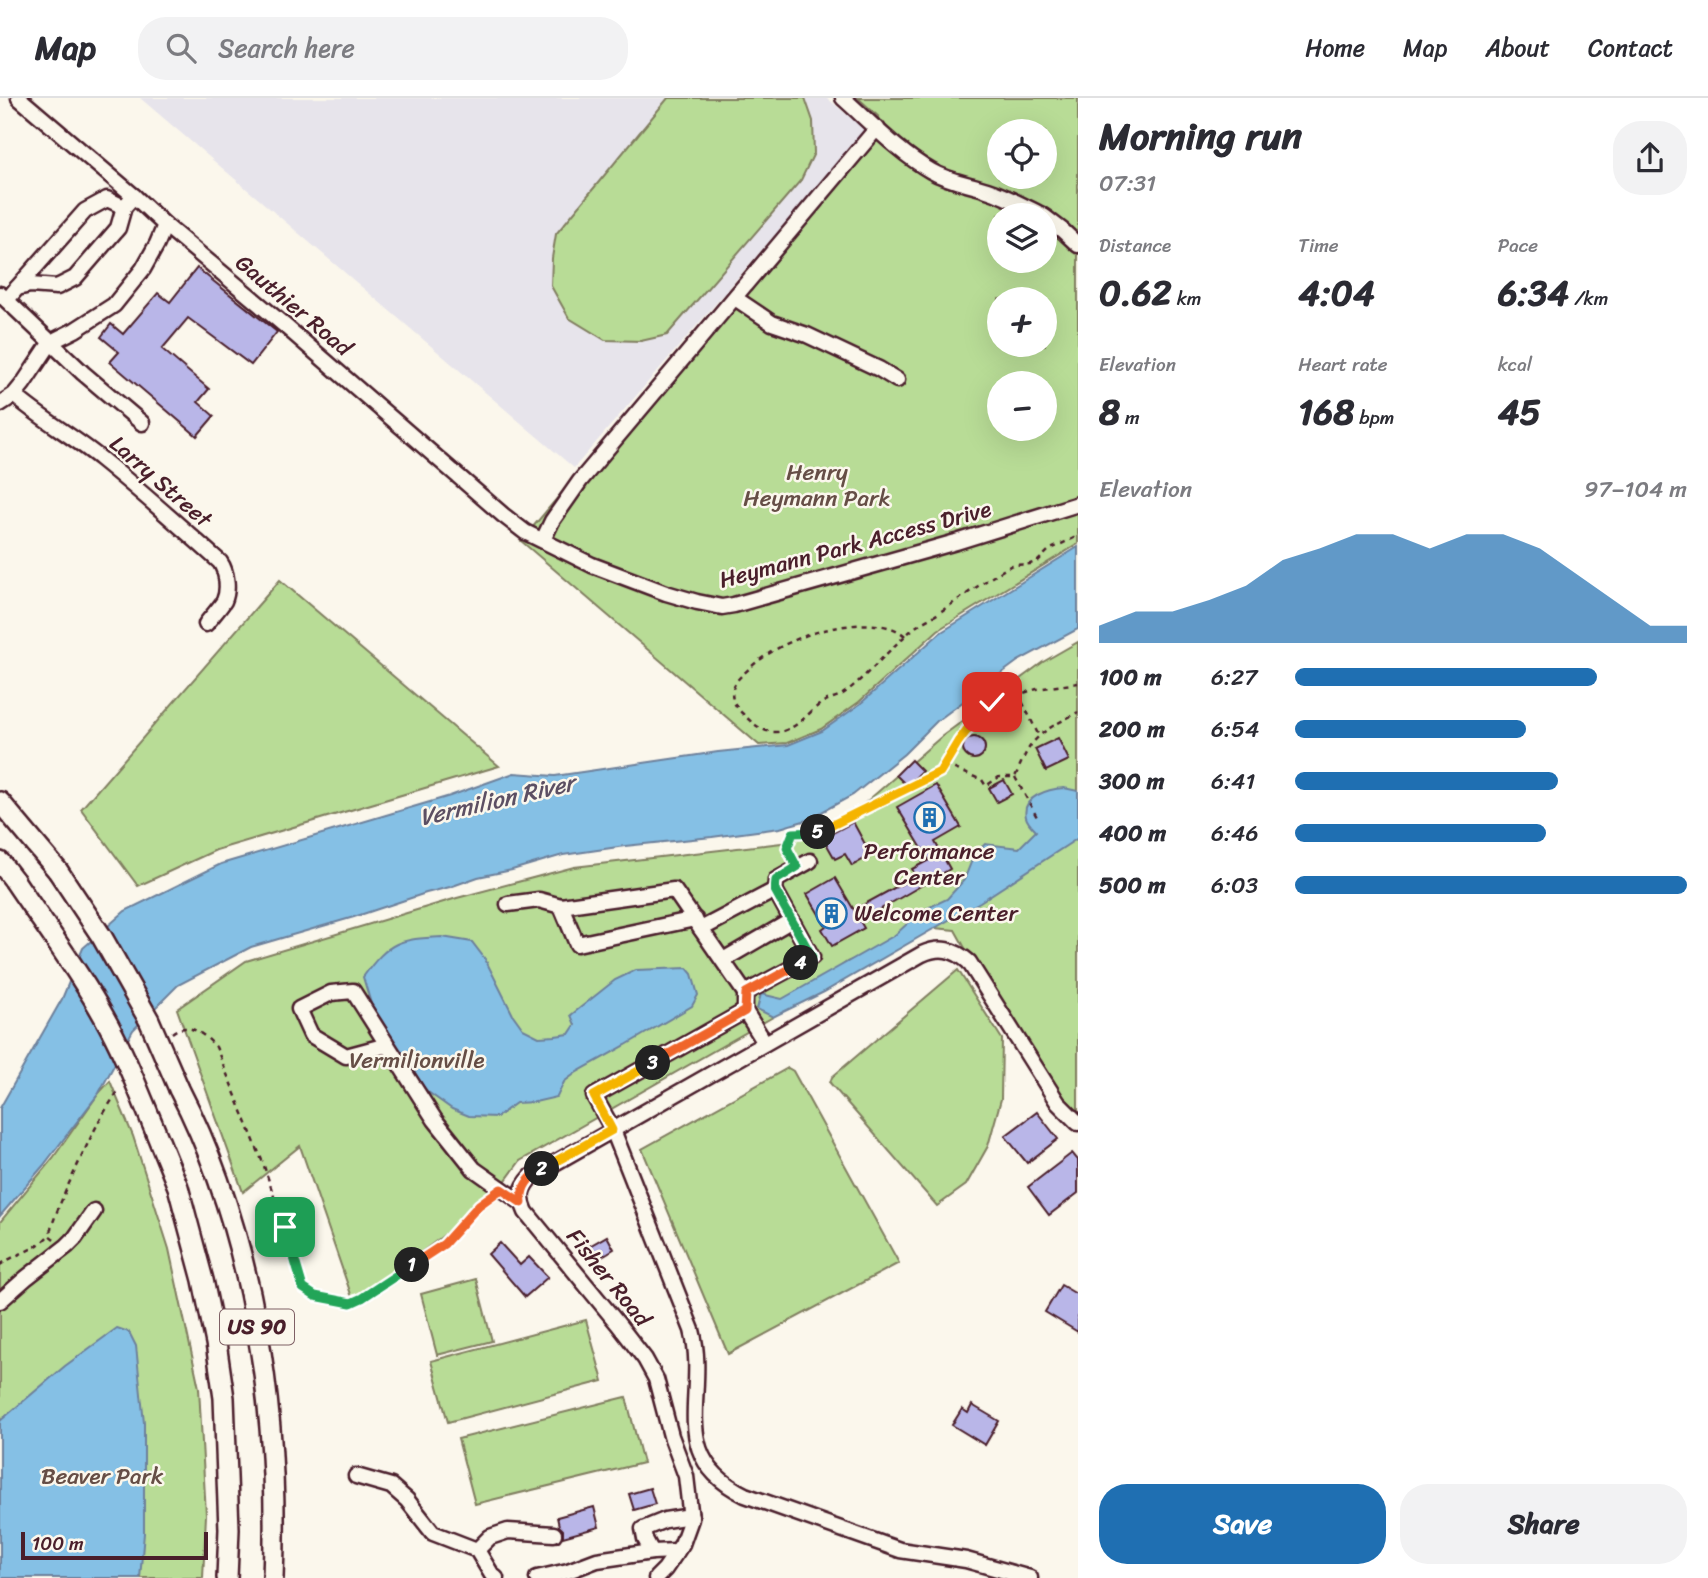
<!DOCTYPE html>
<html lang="en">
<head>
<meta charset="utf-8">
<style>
	body { margin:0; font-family:Sriracha,sans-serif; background:#f2f2f3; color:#2b2b33; height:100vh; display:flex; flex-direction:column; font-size:26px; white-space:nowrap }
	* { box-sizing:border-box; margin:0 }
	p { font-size:23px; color:#7c7c81 }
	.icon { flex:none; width:38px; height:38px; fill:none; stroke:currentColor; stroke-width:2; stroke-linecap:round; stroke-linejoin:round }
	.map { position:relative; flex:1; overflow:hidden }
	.panel { display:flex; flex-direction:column; background:#fff; width:630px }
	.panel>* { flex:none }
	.controls { position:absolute; left:987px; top:21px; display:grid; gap:14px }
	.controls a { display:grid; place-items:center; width:70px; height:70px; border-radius:50%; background:#fff; box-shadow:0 7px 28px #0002; font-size:35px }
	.scale { position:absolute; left:21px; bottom:18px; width:187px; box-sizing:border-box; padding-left:7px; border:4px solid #4a1f2b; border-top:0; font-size:19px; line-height:24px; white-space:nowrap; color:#4a1f2b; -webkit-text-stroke:5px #fbf7ec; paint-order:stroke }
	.pin { position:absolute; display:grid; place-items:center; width:60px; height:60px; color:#fff; margin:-30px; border-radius:14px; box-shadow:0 4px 10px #0006 }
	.km { position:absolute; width:35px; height:35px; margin:-18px; border-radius:50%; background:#222; color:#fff; font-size:19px; line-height:35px; text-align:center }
	.round { display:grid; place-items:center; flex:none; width:74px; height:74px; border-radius:28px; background:#f2f2f3 }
	.headline { display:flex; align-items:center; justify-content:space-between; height:119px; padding:0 21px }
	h1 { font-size:38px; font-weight:700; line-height:52px }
	.stats { display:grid; grid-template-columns:repeat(3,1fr); gap:10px; height:119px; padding:7px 21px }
	.stats div { display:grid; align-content:center }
	.stats b { font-size:35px; font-weight:700 }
	.stats small { font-size:19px; font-weight:400 }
	.stats p { font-size:19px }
	.chart { height:196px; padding:14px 21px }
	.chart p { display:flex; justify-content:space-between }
	.chart svg { width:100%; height:126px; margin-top:7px; fill:#1f6fb2; opacity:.7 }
	.primary-button { display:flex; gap:14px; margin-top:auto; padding:14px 21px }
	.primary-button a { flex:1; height:80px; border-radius:28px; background:#1f6fb2; color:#fff; font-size:28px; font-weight:700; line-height:80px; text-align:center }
	.primary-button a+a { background:#f2f2f3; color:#2b2b33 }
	ul { padding:0 21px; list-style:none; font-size:23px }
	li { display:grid; grid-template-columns:112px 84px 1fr; align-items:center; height:52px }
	li i { height:18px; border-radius:9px; background:#1f6fb2 }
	header { display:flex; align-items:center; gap:42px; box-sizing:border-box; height:98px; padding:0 35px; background:#fff; border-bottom:2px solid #e1e1e2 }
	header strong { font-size:33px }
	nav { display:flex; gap:38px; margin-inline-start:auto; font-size:24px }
	.search { width:490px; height:63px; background:#f2f2f3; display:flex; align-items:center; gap:18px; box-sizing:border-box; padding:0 24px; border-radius:28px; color:#7c7c81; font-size:26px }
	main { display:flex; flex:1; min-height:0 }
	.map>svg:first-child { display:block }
</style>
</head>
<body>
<header>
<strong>Map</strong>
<div class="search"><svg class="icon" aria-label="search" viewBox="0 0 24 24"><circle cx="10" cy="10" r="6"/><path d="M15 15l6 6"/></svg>Search here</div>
<nav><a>Home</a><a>Map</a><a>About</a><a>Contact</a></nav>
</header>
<main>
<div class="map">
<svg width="1078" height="1480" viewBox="0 0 1078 1480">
	<rect width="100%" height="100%" fill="#fbf7ec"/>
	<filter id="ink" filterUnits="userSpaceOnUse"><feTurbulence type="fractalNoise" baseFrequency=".0143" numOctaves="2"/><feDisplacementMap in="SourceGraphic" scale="14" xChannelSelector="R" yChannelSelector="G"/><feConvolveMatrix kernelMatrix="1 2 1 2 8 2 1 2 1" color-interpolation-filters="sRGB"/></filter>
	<g filter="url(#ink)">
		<!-- built -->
		<path fill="#e7e4eb" d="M140,0H827L865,32L574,370Z"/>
		<!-- green -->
		<g fill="#b8dc96" stroke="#817e60" stroke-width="2" fill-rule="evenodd">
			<path d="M668,0H805L813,23L814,55L801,82L667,237L641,243L605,242L569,220L551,188L552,160L556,136Z"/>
			<path d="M858,0H1078V446L938,532L859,604L821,631L787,645L759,647L521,443L879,19ZM999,33H1045V79H999ZM999,117H1045V163H999ZM999,201H1045V247H999ZM999,285H1045V331H999Z"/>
			<path d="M280,482L499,668L216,752L138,788L81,711Z"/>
			<path d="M1078,544V1017L1063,1001L975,868L955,832L934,830L847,864L773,919L520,1063L492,1101L354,1205L300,1048L243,1094L177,911L246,863L457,800L574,769L790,744L864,706L941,639L1043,564Z"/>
			<path d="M958,872L1002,941L1001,1001L988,1048L966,1087L937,1108L830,985L832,979Z"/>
			<path d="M788,970L793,973L899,1165L728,1256L642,1051Z"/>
			<path d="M110,983L133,1038L169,1151L199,1290L206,1417L203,1480H0V1124L53,1060L99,995Z"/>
			<path d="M476,1181L492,1243L437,1257L421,1196Z"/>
			<path d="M586,1222L603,1283L448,1324L431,1263Z"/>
			<path d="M626,1299L643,1365L475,1406L458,1341Z"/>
		</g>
		<!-- water -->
		<g fill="#85c0e5" stroke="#6d809b" stroke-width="2">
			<path d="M1078,449V531L1018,563L937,623L904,656L853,697L807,722L780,730L712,739L625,748L563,757L512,772L478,779L450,789L426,795L354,819L251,849L178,887L133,932L99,995L43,1068L0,1118V1010L62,901L83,850L125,813L221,766L450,698L514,675L555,678L718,654L788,647L822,633L860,606L940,535Z"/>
			<path d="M1064,690L1078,693V740L980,804L824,894L773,919L757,911L761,896L782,901L895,837L921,813L947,801L964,782L974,757L985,746L1019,750L1036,733C1032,729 1027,724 1026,719C1021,698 1049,691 1064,690Z"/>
			<path d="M442,839L472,844L485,861L513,917L523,931L539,939L555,938L569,936L575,927L571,917L615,882L636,872L687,870L692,876L698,897L692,908L626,947L577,974L564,984L557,999L535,1004L516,1005L497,1019L469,1018L452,1011L428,994L412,976L372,909L363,879C389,843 399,841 442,839Z"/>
			<path d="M117,1230L129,1234L136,1248L144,1325V1435L140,1480H0V1323L65,1268Z"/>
		</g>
		<!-- building -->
		<g fill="#b9b6e8" stroke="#4a1f2b" stroke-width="2">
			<path d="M197,170L277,234L251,267L188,220L162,251L209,291L198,304L214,318L197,338L110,264L119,254L101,239L111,226L123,236L158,195L170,204Z"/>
			<circle cx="974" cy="650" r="11"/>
			<path d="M1058,640L1069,662L1046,673L1035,651Z"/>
			<path d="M911,662L922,673L907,688L896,677Z"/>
			<path d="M1004,682L1012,696L997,704L989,690Z"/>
			<path d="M936,687L961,729L935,744L950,771L860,823L864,830L832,848L822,831L826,828L807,796L835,780L854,812L916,778L912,771L929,762L897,709Z"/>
			<path d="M853,724L871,757L852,768L845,756L835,761L823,740Z"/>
			<path d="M1037,1014L1058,1041L1027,1065L1005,1038Z"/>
			<path d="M1072,1055L1078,1062V1095L1049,1117L1028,1089Z"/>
			<path d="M607,1138L614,1151L594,1163L586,1150Z"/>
			<path d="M500,1145L520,1167L529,1159L548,1179L525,1199L488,1156Z"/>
			<path d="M1061,1187L1078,1197V1234L1045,1214Z"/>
			<path d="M972,1307L999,1323L985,1347L952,1327L962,1311L968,1315Z"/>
			<path d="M650,1390L655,1406L634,1412L629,1396Z"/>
			<path d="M594,1409L599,1429L563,1439V1432L559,1428L557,1419Z"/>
		</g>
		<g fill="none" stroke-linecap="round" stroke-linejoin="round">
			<defs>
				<g id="minor">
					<path d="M19,0L134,98L165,127L284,227L503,417L525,434L592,467L666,495L697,504L722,509L734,507L956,444L1078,406"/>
					<path d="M843,0C871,25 898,54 931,73C948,83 969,86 987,92C1006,98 1024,108 1042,117"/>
					<path d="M1045,119L1062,132L1078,147"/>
					<path d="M17,190L85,113L107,101L124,109"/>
					<path d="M0,196L83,275L142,325"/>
					<path d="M735,200L772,225L807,237L879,271L897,282"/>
					<path d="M7,202L17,190L30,187L57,189L75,180L118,130L124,109L134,98"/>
					<path d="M14,297C41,321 73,338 101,361C142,394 181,429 220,464C227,474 229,492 224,503C219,511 211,519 206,526"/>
					<path d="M0,306L14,297L23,286L51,244L75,232L114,207L143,171L157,146L165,127"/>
					<path d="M543,442L552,423L580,383L877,30"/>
					<path d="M775,792L776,782L810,763"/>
					<path d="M508,806L539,802L561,808"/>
					<path d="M695,821L577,846L561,808L674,792L745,895V913L765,945"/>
					<path d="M701,831L775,792L812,859L745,895"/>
					<path d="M723,862L792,822"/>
					<path d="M745,913L594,998L613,1032L692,1232C709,1296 665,1358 745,1397L900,1452L966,1462L1030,1480"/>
					<path d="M387,947L346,958L311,937L299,911L331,895L353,893L435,1022L474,1071L522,1105"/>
					<path d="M0,1203L26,1180L67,1148L75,1140L94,1113"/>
					<path d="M356,1378L391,1388L407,1402L433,1435L477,1452L492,1477L496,1480"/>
					<path d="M477,1452L490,1439L508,1433L554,1436"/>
					<path d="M652,1454L645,1441L643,1431L665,1422L691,1418"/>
					<path d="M537,1480L568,1473L597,1462L652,1454L677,1453"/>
					<path d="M656,1480L665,1471L682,1446L691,1421L686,1378L671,1338L656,1281L645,1261L618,1226L526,1114C519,1098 520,1091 532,1078L922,856C940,848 954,851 969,864L1058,1005L1078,1025"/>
				</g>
				<g id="highway">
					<path d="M0,704L58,773"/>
					<path d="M0,764L14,782"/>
					<path d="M179,991C254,1136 280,1318 273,1480"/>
					<path d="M152,1025L178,1089L203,1182L216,1245L224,1300L229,1431L227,1480"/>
				</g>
			</defs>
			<!-- minor casing -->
			<use href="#minor" stroke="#4a1f2b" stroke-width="19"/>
			<!-- highway casing -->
			<use href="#highway" stroke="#4a1f2b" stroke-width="24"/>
			<!-- path -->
			<g stroke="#4a1f2b" stroke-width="2.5" stroke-dasharray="5 5" stroke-linecap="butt">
				<path d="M905,538C882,516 819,530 793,543C778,549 764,558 752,568C746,574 737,580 734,588C729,598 735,609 743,616C751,624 762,634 774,634C793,635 806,617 819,607C827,600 839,600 847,593C871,574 890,550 913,531C921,524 932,520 940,514C964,498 987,481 1012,467L1030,466L1038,463L1049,452L1078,438"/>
				<path d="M1018,595L1039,638"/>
				<path d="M945,667L982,682L986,688L999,679H1015C1020,668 1024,657 1031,647C1043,631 1061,624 1078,614"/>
				<path d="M1015,679L1038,721"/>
				<path d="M792,760L787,750L793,735L819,734L940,674L958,644L984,609L992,604L1037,591L1078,585"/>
				<path d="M172,935C188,922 205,937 216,949L263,1065L304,1190L315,1198L351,1205L362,1200L444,1146L479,1107L492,1097"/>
				<path d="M54,1141L49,1137C57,1110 69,1085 81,1060C92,1036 104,1012 120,991"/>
				<path d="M0,1167C16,1155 36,1153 49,1137"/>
			</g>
			<!-- minor -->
			<use href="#minor" stroke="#fbf7ec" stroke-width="14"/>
			<!-- highway -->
			<use href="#highway" stroke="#fbf7ec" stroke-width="19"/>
			<defs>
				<g id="highway-bridge">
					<path d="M58,773L102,839L149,922L179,991"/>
					<path d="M14,782C44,827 77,870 103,917C123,952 137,989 152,1025"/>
				</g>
			</defs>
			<!-- highway-bridge casing -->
			<use href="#highway-bridge" stroke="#4a1f2b" stroke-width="24" stroke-linecap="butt"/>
			<!-- highway-bridge -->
			<use href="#highway-bridge" stroke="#fbf7ec" stroke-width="19"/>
		</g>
	</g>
	<g fill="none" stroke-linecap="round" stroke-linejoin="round" filter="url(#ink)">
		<defs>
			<path id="split-1" d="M285,1129L303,1190L315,1198L351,1205L362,1200L412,1167"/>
			<path id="split-2" d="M412,1167L444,1146L479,1107L501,1091L522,1105C520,1089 529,1079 542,1071"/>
			<path id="split-3" d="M542,1071L612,1032L594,998L653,965"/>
			<path id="split-4" d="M653,965L745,913L746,895L801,865"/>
			<path id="split-5" d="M801,865L812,859L775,792L776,782L797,769L787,750L793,735L818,734"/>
			<path id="split-6" d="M818,734L940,674L958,644L984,609L992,604"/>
		</defs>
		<!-- split-1 casing -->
		<use href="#split-1" stroke="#fff" stroke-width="14"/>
		<!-- split-2 casing -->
		<use href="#split-2" stroke="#fff" stroke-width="14"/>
		<!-- split-3 casing -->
		<use href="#split-3" stroke="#fff" stroke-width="14"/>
		<!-- split-4 casing -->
		<use href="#split-4" stroke="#fff" stroke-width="14"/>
		<!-- split-5 casing -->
		<use href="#split-5" stroke="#fff" stroke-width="14"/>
		<!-- split-6 casing -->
		<use href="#split-6" stroke="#fff" stroke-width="14"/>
		<!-- split-1 -->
		<use href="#split-1" stroke="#22a559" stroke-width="9"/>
		<!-- split-2 -->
		<use href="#split-2" stroke="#f0652b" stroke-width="9"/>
		<!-- split-3 -->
		<use href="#split-3" stroke="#f5b400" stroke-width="9"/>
		<!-- split-4 -->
		<use href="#split-4" stroke="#f0652b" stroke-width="9"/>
		<!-- split-5 -->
		<use href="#split-5" stroke="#22a559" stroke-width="9"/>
		<!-- split-6 -->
		<use href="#split-6" stroke="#f5b400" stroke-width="9"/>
	</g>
	<!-- icons -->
	<defs>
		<symbol id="building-ring" viewBox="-11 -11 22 22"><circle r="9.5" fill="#fbf7ec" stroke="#1f6fb2" stroke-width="1.5"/><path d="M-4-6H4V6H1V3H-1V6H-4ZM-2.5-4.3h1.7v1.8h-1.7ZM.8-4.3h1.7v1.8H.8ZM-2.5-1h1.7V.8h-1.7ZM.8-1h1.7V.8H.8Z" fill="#1f6fb2"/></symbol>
	</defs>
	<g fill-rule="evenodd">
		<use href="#building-ring" x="912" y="702" width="35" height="35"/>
		<use href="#building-ring" x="814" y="798" width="35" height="35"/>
	</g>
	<g text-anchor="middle" stroke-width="5" stroke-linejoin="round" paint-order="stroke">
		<!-- shield labels -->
		<rect fill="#fbf7ec" stroke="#7f6065" stroke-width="2" x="220" y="1211.5" width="74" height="35" rx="5"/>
		<g font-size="21" font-weight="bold" fill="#4a1f2b">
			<text x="257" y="1236">US 90</text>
		</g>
		<!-- street labels -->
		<g font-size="23" fill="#4a1f2b" stroke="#fbf7ec">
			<text transform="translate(294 207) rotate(40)" y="8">Gauthier Road</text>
			<text transform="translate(161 383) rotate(41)" y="8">Larry Street</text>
			<text transform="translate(855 446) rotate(-15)" y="8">Heymann Park Access Drive</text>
			<text transform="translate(609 1179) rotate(51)" y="8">Fisher Road</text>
		</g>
		<!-- park labels -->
		<g font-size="23" fill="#664e46" stroke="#fbf7ec">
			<text x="817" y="382">Henry<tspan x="817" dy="26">Heymann Park</tspan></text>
			<text x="417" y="970">Vermilionville</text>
			<text x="102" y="1386">Beaver Park</text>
		</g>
		<!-- poi labels -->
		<g font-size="23" fill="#4a1f2b" stroke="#fbf7ec">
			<text x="929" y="761">Performance<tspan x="929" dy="26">Center</tspan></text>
			<text x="854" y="823" text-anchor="start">Welcome Center</text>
		</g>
		<!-- water labels -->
		<g font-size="24" font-style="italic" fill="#5c4f63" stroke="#fbf7ec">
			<text transform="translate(497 702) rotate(-13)" y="8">Vermilion River</text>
		</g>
	</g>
</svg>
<div class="controls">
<a><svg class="icon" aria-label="locate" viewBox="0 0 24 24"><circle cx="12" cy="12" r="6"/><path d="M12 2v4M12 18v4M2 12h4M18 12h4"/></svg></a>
<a><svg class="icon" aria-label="layers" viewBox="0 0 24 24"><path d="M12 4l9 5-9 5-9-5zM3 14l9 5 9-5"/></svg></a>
<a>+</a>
<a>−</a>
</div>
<div class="scale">100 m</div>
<div class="pin" style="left:285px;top:1129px;background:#1e9e55"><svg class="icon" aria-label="arrive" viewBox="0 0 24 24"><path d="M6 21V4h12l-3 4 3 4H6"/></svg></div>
<div class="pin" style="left:992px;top:604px;background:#d93025"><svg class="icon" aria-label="check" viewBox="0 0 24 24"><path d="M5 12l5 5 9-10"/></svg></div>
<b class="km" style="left:412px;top:1167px">1</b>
<b class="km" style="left:542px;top:1071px">2</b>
<b class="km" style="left:653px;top:965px">3</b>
<b class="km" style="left:801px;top:865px">4</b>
<b class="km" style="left:818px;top:734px">5</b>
</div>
<section class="panel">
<div class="headline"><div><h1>Morning run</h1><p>07:31</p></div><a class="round"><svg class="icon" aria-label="share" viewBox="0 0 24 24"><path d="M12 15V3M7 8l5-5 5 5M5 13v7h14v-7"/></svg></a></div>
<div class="stats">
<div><p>Distance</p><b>0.62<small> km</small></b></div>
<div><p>Time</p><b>4:04</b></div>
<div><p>Pace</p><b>6:34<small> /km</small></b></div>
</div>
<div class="stats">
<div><p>Elevation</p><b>8<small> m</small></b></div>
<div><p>Heart rate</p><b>168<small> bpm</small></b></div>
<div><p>kcal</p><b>45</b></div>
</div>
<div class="chart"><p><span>Elevation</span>97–104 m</p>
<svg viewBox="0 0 160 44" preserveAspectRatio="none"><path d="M0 44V38L10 33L20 33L30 29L40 24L50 15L60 11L70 6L80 6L90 11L100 6L110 6L120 11L130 20L140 29L150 38L160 38V44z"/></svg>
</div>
<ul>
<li><b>100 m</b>6:27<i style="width:77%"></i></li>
<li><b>200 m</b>6:54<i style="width:59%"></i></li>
<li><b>300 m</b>6:41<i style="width:67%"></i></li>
<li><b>400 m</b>6:46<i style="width:64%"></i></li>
<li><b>500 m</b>6:03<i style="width:100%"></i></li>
</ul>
<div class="primary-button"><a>Save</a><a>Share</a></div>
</section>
</main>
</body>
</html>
